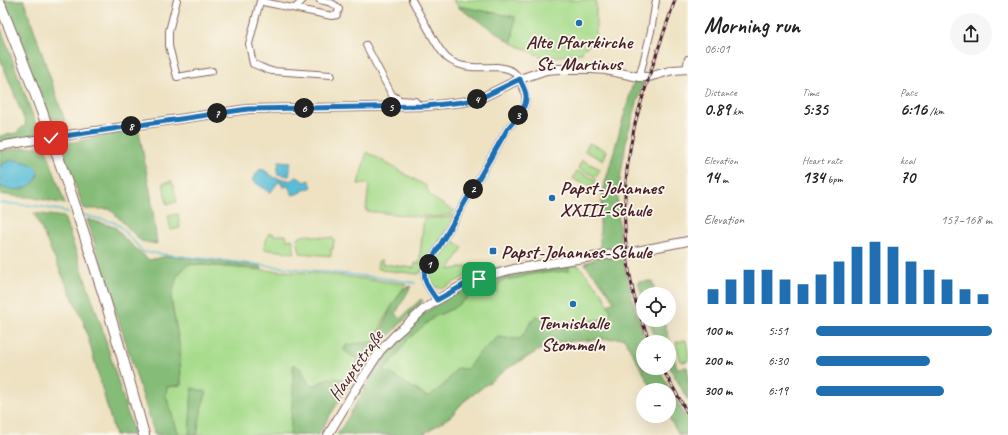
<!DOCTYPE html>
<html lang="en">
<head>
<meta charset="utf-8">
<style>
	body { margin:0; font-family:Caveat,sans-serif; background:#f6f6f6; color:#222; height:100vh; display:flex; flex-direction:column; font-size:15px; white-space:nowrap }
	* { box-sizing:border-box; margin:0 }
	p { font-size:13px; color:#767676 }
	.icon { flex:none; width:22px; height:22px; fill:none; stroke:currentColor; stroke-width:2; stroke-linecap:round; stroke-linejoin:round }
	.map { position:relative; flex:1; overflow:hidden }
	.side { display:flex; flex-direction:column; background:#fff; width:320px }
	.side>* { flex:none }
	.buttons { position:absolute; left:636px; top:287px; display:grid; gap:8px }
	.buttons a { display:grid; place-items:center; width:40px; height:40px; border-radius:50%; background:#fff; box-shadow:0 4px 16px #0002; font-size:20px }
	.pin { position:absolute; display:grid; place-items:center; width:34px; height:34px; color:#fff; margin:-17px; border-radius:8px; box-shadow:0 2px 6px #0006 }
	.km { position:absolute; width:20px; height:20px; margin:-10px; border-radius:50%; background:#222; color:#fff; font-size:11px; line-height:20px; text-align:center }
	.round { display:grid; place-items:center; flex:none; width:42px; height:42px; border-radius:21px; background:#f6f6f6 }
	.head { display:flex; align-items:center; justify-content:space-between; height:68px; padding:0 16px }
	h1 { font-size:22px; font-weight:600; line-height:30px }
	.figures { display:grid; grid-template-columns:repeat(3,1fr); gap:6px; height:68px; padding:4px 16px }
	.figures div { display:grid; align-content:center }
	.figures b { font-size:17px; font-weight:600 }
	.figures small { font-size:11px; font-weight:400 }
	.figures p { font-size:11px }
	.chart { height:112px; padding:8px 16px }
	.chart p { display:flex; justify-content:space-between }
	.chart svg { width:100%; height:72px; margin-top:4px; stroke:#1f6fb2; stroke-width:6 }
	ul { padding:0 16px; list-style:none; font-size:13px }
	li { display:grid; grid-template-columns:64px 48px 1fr; align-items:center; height:30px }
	li i { height:10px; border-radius:5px; background:#1f6fb2 }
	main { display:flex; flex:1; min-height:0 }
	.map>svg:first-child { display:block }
</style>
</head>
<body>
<main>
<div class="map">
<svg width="688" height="435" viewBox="0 0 688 435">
	<rect width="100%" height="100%" fill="#fbf7ec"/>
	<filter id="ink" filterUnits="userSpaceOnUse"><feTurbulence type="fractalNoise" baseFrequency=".025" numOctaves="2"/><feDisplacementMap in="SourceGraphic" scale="8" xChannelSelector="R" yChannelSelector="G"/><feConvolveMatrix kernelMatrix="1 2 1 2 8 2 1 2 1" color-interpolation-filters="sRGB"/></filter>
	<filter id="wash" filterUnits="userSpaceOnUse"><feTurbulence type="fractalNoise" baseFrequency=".012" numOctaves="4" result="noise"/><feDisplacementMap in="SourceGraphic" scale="16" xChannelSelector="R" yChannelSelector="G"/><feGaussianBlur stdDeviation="0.9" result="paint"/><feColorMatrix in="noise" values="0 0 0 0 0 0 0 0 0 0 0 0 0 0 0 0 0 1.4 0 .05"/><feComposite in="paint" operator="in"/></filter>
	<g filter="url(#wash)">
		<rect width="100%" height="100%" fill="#eee2c3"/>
		<!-- green -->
		<g fill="#a7dc8c" stroke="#787e5c">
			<path d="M453,0H596V40L583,49L582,53L545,58L512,43L515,17L458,6Z"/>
			<path d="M589,143L607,151L603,160L585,151Z"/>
			<path d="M367,152L426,186L430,196L442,204L455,211C448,218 432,217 423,216L422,217L366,211L369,184H358Z"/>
			<path d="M582,160L600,169L596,177L578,168Z"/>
			<path d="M577,171L596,180L592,188L573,179Z"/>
			<path d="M172,181L177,202L167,204L163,183Z"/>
			<path d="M178,214L180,228L171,230L168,216Z"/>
			<path d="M453,215L454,216L421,272L418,274L382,270L378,268C377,264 377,262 380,260H382V264L414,268L415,263L419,264L424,218H446Z"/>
			<path d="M269,233L274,234V236H277V235H286L287,240L292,239L295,253L263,249Z"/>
			<path d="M305,235H309L318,237L333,238L334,240L333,249H331V256L300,253L297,238Z"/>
			<path d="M448,238L463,247L449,270L470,266L472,273L441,289C430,285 427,280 430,269Z"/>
			<path d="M174,263L275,271L318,273L406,284L384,319L374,342L344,350L358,360L310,435H176L166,396L167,387L181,385L180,349L171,299Z"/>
			<path d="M578,265L603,294L618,328L548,345L508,368L463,402L451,416L373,370L397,343L471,289L538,271Z"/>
			<path d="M686,340L688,351V361L681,362L676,342Z"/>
		</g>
		<!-- forest -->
		<g fill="#85bc78" stroke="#686e52">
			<path d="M2,0H24L67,127L54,129Z"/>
			<path d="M458,6L515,17L512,43L484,24L459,8Z"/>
			<path d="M0,26L39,133L32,136L0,142V136L16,133L26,124L0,58Z"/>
			<path d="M634,80H644L627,136L617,198L621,250L632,298L646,342H643V368H658L688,421V435H679L668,416H669V390H653L624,338L559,342L548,345L508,368L463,402L451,416L422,435H337L349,416L385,353L401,334L423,314L452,295L471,289L476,292L452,309L434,317L408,339L396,356L384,370L428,397L444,385L457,368L467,369L478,354L498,337L520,339L536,315L556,327L601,319L612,314L608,305L614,302C609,294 604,285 597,278C593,272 587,269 585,263L593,260L611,251H600V211L605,183Z"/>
			<path d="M129,130L139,131L151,196L157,244L141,241L110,209H84L60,144L75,142Z"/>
			<path d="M45,146L65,204L30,197H21L0,194V151L22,148Z"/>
			<path d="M34,213L64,217L101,325L134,435H115L84,323Z"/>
			<path d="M87,219L115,227L126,240L149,260L167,256L261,266L262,269L188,264L177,276L171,299L180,349L181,385L167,387L166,396L179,435H155Z"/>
			<path d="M569,267V271L532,274L518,278L503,280L498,285L497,293L492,288L484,292L480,286L519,273Z"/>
			<path d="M652,281L656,294H643V299L638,282Z"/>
			<path d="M411,286L396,313L400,319L421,299L423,301L383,342L372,347L318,435H290L293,389V364L301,369L309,384L316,385L328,378L346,379L358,360L344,350L346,345L374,342L383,326L391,307L403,289Z"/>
			<path d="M649,320H664L677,368L687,367L688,371V400L669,366V342H658L652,329Z"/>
			<path d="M192,388L207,392L202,406L197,435H189Z"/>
		</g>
		<!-- water -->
		<g fill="#58bdd6" stroke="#516e80">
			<path d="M12,160C63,163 28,202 0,186V166L6,162Z"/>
			<path d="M279,161L291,162L289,176L277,174Z"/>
			<path d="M261,168L275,178L289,180L290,181L294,178L297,177L305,182L309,180L312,187L302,191V192L293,195L288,186L284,187L282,186V184L280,183V182L279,181L270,193L252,180Z"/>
		</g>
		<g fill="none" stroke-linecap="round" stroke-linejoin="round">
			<!-- stream -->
			<g stroke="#58bdd6" stroke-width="1.5">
				<path d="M0,203L37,206L68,212"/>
				<path d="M83,215L113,222L120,226L143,252L381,278L415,283"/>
			</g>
		</g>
	</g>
	<g filter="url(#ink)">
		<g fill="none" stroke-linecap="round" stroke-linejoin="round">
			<defs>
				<g id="minor">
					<path d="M177,0L169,31V46L177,77L212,71"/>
					<path d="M263,0V2L332,16L337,15L339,9C334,2 327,2 320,0"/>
					<path d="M412,0C419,13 426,25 433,38C437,45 441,52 447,58C462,70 479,67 497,67C503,68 507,68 512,71C517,74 520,80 522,85C532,105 520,114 508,128L425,271C422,281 431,291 437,300"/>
					<path d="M263,2L260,1L249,44L253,64C260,66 266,70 272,71L331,75"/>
					<path d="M295,8L303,0"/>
					<path d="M366,45L392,95L400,100L415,101L417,103V106"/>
					<path d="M686,69L688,59"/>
					<path d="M639,77L643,63L651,31L656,0"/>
				</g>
				<g id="tertiary">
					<path d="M61,136L248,109L426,106L463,102L481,98L520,79L546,70L559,69H592L606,70L639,77H649L673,70L688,69"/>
					<path d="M0,146L35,140"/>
					<path d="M328,435L350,398L380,351L395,335L423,310L437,300L452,291L469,282L491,275L514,269L570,260L637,251L688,241"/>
				</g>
				<path id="primary" d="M0,4C16,44 32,83 46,123C83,225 116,330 144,435"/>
			</defs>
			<!-- minor casing -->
			<use href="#minor" stroke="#836360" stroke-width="8"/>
			<!-- tertiary casing -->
			<use href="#tertiary" stroke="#836360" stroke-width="10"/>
			<!-- primary casing -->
			<use href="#primary" stroke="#836360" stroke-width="12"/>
			<!-- minor -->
			<use href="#minor" stroke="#fff" stroke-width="6"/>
			<!-- tertiary -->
			<use href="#tertiary" stroke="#fff" stroke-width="8"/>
			<!-- primary -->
			<use href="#primary" stroke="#fff" stroke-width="10"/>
			<defs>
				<g id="rail">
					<path d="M650,342C644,327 638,312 634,296C621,240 622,180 635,124C646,82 661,41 675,0"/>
					<path d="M662,368L688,414"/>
				</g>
			</defs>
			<!-- rail casing -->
			<use href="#rail" stroke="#4a1f2b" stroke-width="3"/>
			<!-- rail -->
			<use href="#rail" stroke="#fbf7ec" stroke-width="1.5" stroke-dasharray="4.5" stroke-linecap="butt"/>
			<defs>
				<path id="tertiary-bridge" d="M35,140L61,136"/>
			</defs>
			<!-- tertiary-bridge casing -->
			<use href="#tertiary-bridge" stroke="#836360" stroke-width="10" stroke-linecap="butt"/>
			<!-- tertiary-bridge -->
			<use href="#tertiary-bridge" stroke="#fff" stroke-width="8"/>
		</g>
	</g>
	<g fill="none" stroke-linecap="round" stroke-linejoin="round" filter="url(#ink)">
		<defs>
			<path id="route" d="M51,138L248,109L426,106L463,102L481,98L520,79C521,83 524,87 525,91C530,106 517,117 508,128L425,271C422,281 431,291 437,300L469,282L479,279"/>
		</defs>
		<!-- route casing -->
		<use href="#route" stroke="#fff" stroke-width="8"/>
		<!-- route -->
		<use href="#route" stroke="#1f6fb2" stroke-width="5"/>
	</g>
	<!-- markers -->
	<g fill="#1f6fb2" stroke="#fbf7ec" stroke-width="1.5">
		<circle cx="579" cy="23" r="4"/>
		<circle cx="552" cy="198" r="4"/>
		<rect x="489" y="247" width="8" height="8" rx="2"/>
		<circle cx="573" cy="304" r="4"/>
	</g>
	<g text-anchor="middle" stroke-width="3.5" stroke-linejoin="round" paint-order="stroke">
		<!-- poi labels -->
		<g font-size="19" font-weight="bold" fill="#4a1f2b" stroke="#fbf7ec">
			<text x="579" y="48">Alte Pfarrkirche<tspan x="579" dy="22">St. Martinus</tspan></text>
			<text x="560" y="194" text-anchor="start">Papst-Johannes<tspan x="560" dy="22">XXIII-Schule</tspan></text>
			<text x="501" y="258" text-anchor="start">Papst-Johannes-Schule</text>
			<text x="573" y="329">Tennishalle<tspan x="573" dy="22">Stommeln</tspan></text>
		</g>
		<!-- street labels -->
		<g font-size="19" fill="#4a1f2b" stroke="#fbf7ec">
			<text transform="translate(355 365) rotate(-55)" y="7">Hauptstraße</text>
		</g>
	</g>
</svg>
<div class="buttons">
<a><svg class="icon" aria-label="locate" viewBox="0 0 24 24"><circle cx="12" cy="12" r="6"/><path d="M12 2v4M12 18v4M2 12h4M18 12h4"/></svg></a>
<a>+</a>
<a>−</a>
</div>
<div class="pin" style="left:479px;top:279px;background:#1e9e55"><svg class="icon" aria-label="arrive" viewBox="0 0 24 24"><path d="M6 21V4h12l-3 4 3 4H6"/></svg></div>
<div class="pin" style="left:51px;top:138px;background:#d93025"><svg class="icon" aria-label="check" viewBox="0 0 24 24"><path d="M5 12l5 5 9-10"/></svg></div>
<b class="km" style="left:429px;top:264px">1</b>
<b class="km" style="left:473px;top:189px">2</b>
<b class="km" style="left:518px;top:115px">3</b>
<b class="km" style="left:477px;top:99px">4</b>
<b class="km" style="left:391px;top:107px">5</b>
<b class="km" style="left:304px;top:108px">6</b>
<b class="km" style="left:217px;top:113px">7</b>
<b class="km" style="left:131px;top:126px">8</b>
</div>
<section class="side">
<div class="head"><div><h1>Morning run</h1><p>06:01</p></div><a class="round"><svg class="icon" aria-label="share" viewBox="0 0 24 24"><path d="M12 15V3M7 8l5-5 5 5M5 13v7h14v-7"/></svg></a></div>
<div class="figures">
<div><p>Distance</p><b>0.89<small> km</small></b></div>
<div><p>Time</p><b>5:35</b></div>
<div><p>Pace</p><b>6:16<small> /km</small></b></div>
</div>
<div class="figures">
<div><p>Elevation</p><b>14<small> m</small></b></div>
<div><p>Heart rate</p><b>134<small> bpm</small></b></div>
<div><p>kcal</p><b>70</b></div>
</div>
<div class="chart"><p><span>Elevation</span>157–168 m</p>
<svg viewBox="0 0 160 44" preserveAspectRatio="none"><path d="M5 44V35M15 44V29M25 44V23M35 44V23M45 44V29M55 44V32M65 44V26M75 44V18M85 44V9M95 44V6M105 44V9M115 44V18M125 44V23M135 44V29M145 44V35M155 44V38"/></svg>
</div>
<ul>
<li><b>100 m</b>5:51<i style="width:100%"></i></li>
<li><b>200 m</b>6:30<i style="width:65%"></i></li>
<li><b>300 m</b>6:19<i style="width:73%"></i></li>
</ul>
</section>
</main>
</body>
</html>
